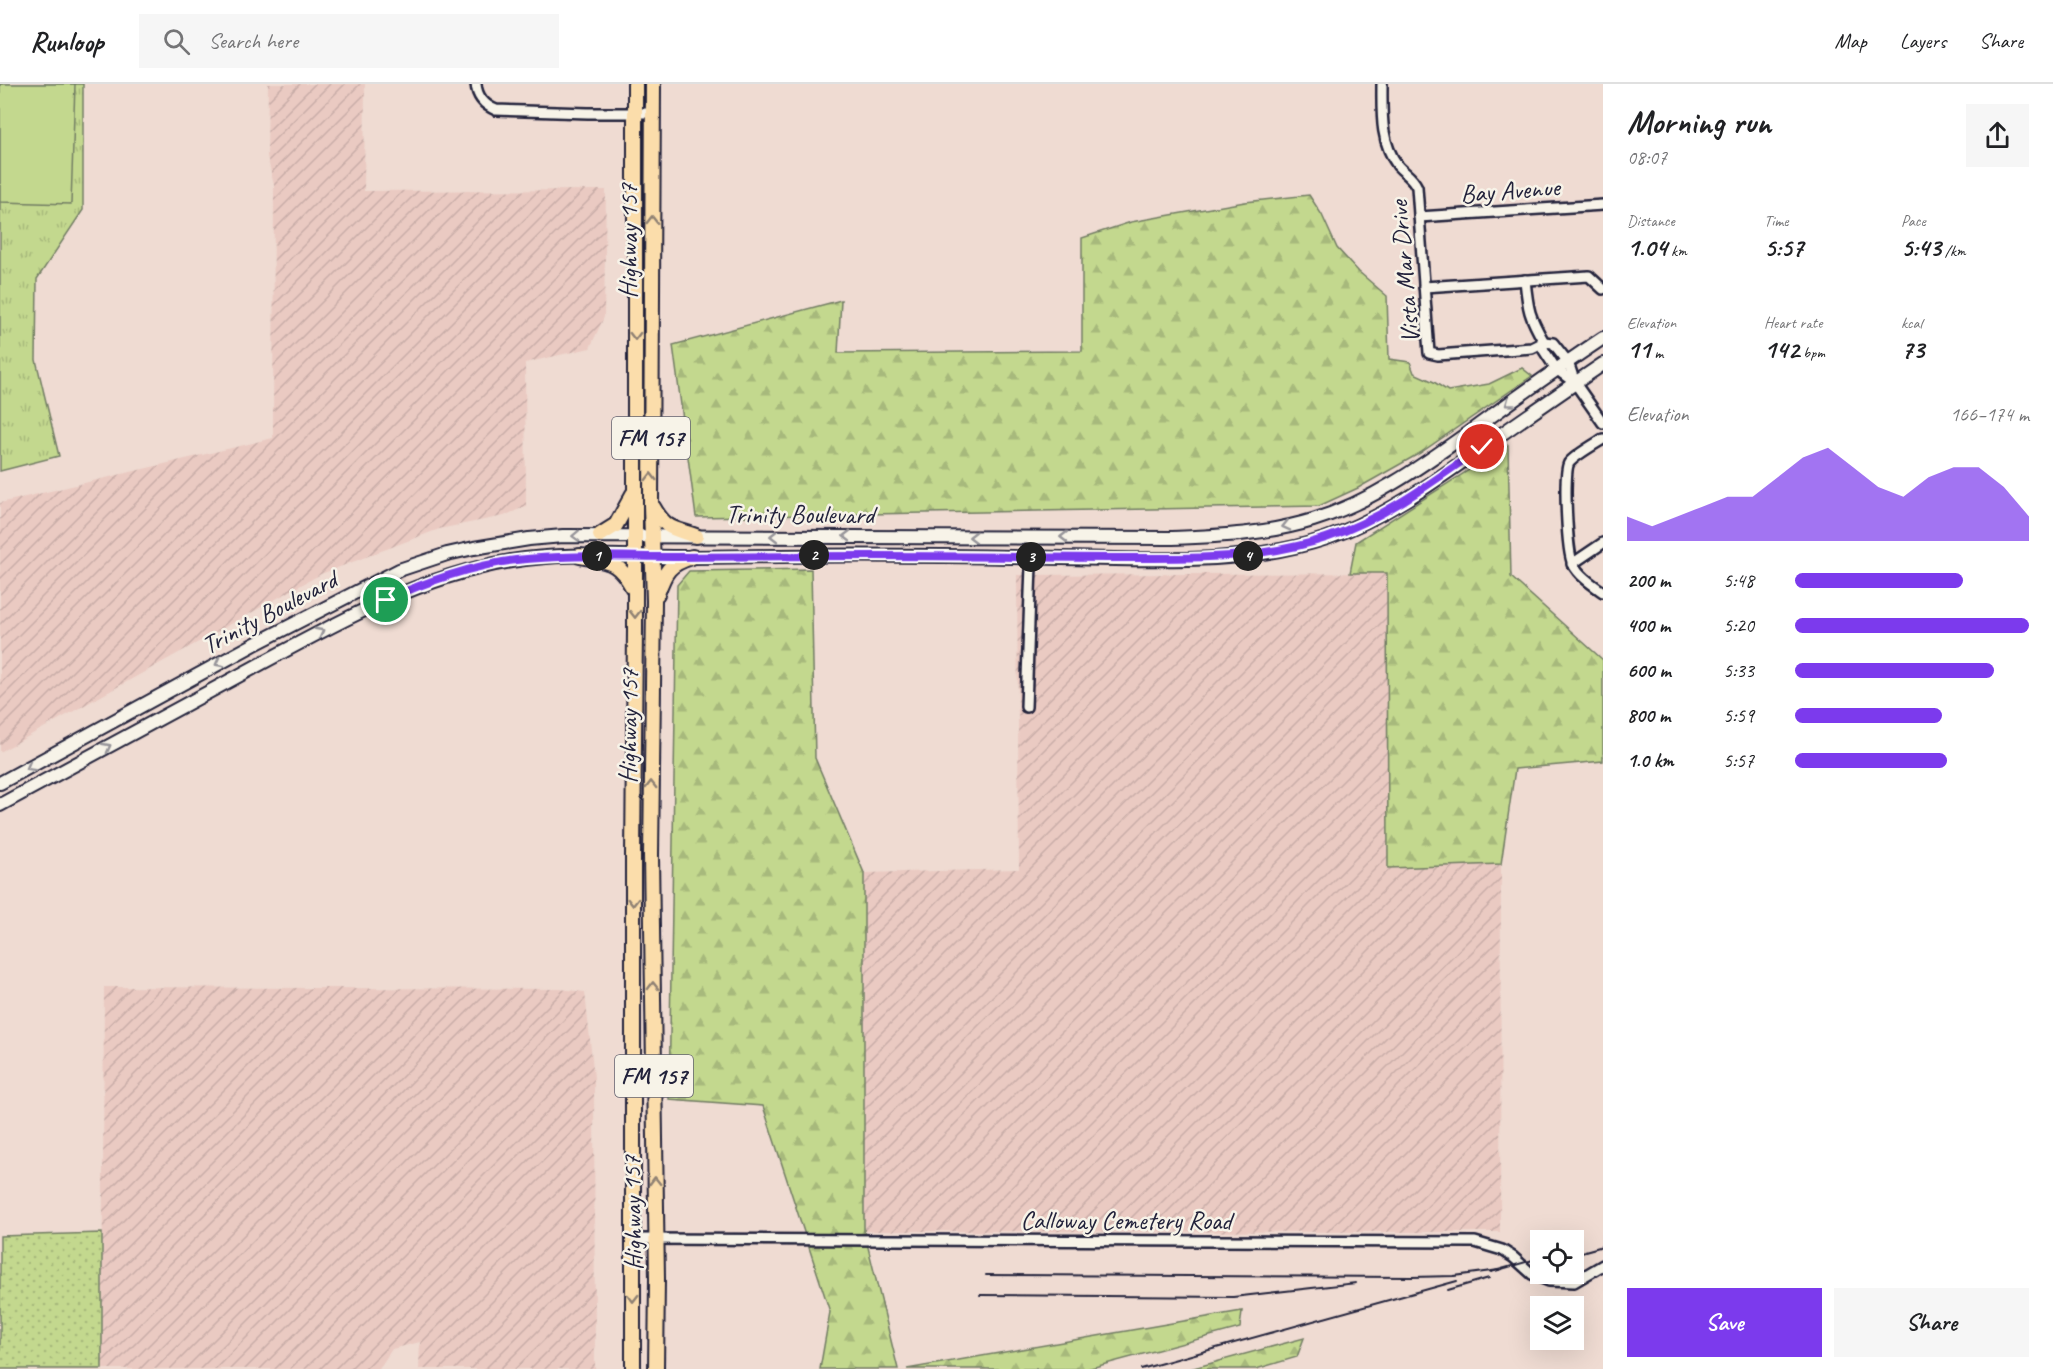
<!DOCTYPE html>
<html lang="en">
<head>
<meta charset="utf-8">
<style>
	body { margin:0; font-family:Caveat,sans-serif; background:#f6f6f6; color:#202124; height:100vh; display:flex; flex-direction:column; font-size:22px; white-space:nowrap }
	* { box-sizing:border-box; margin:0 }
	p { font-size:20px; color:#757577 }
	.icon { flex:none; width:33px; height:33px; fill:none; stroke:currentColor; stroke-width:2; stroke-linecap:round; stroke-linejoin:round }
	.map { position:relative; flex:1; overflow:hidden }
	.side { display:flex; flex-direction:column; background:#fff; width:450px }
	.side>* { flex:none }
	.fabs { position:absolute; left:1530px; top:1146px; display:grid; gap:12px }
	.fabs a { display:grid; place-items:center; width:54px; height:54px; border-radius:0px; background:#fff; box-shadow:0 6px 24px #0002; font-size:30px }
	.pin { position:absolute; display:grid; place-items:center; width:51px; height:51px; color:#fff; margin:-26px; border:3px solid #fff; border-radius:50%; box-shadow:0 2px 6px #0007 }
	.km { position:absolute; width:30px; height:30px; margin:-15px; border-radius:50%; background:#222; color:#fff; font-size:16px; line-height:30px; text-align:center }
	.round { display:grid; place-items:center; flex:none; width:63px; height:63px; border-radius:0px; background:#f6f6f6 }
	.head { display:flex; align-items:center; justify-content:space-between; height:102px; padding:0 24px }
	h1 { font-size:33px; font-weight:800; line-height:45px }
	.stats { display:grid; grid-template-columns:repeat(3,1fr); gap:9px; height:102px; padding:6px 24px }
	.stats div { display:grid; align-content:center }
	.stats b { font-size:26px; font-weight:800 }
	.stats small { font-size:16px; font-weight:400 }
	.stats p { font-size:16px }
	.chart { height:168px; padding:12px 24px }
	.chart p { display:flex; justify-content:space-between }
	.chart svg { width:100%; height:108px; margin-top:6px; fill:#7c3aed; opacity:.7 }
	.cta { display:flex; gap:12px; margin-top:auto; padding:12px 24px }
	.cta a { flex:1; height:69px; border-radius:0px; background:#7c3aed; color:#fff; font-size:24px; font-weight:800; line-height:69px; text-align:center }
	.cta a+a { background:#f6f6f6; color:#202124 }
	ul { padding:0 24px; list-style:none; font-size:20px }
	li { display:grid; grid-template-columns:96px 72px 1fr; align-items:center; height:45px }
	li i { height:15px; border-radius:8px; background:#7c3aed }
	header { display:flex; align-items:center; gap:36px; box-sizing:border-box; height:84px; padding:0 30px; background:#fff; border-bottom:2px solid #e0e0e0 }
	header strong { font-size:28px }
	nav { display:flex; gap:33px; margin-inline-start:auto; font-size:21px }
	.search { width:420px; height:54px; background:#f6f6f6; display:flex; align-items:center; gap:15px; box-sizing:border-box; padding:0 21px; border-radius:0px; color:#757577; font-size:22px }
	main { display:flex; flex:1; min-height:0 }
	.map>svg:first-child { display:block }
</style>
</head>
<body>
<header>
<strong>Runloop</strong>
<div class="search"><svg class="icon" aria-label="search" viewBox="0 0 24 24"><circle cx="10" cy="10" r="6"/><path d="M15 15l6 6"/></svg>Search here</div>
<nav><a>Map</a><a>Layers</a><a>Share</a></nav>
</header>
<main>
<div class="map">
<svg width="1603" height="1285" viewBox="0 0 1603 1285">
	<defs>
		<pattern id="industrial-furrows" width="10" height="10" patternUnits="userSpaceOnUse" patternTransform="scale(1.5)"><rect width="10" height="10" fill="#eacac2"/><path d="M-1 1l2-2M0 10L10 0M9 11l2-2" fill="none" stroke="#c8ada8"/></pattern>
		<pattern id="grass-dots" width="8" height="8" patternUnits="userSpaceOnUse" patternTransform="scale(1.5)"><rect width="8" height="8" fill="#c3d88e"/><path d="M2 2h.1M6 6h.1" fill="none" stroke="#a7b97b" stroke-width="1.8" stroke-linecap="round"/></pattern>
		<pattern id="forest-firs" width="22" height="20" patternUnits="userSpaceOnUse" patternTransform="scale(1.5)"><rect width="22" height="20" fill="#c3d88e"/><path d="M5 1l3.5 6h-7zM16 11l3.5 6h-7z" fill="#a7b97b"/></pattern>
		<pattern id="park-tufts" width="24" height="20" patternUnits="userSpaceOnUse" patternTransform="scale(1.5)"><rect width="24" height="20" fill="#c3d88e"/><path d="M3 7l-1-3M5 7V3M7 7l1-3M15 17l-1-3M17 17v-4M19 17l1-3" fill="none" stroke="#a7b97b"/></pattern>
	</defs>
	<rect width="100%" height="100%" fill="#efdbd2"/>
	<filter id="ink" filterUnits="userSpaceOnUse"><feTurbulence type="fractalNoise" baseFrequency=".0167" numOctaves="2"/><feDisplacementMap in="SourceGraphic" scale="12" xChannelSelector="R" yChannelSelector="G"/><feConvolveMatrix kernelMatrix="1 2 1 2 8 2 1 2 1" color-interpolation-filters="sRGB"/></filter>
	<g filter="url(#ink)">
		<!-- industrial -->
		<g fill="url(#industrial-furrows)">
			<path d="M268,0H365L364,107L606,106L604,233L590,264L525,279L526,422L504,432L439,445L321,490L0,668V419L273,354L274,101L267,72Z"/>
			<path d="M1387,489L1388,783L1501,780L1500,1148L864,1147V789L1019,785L1017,491Z"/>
			<path d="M104,903L560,905L585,908L594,994L595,1285H419L420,1258L392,1265L379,1285H102Z"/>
		</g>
		<!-- grass -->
		<path fill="url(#grass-dots)" stroke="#727d64" stroke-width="1.5" d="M102,1149V1285H0V1152Z"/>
		<!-- forest -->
		<g fill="url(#forest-firs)" stroke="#727d64" stroke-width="1.5">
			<path d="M1309,111L1322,131L1337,164L1359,188L1387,212L1389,275L1410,278L1414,289L1434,298L1448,307L1489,300L1522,284L1532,292L1420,369L1358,404L1319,422L696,433L673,261L841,216L838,269L1082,267V154L1131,138L1245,118Z"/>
			<path d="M1508,361L1511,493L1603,576V677L1515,685L1501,780L1388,784L1387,489H1350L1356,458Z"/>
			<path d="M811,485L815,674L864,789V1147L898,1285H820L830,1228L763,1022L669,1015L677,501L689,487Z"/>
			<path d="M1242,1227L1240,1244L1087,1285H907Z"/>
			<path d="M1304,1254L1297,1273L1256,1285H1190Z"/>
		</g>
		<!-- park -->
		<path fill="url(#park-tufts)" stroke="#727d64" stroke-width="1.5" d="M0,0H83V126L37,195L36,276L59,372L0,387Z"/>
		<!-- garden -->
		<path fill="#c3d88e" stroke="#727d64" stroke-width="1.5" d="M0,0H75L71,120L0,118Z"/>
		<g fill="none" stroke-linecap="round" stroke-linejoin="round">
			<defs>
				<g id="street">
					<path d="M476,0C477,13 484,21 496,26L588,29H653"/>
					<path d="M1382,0C1382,29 1380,58 1398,82C1405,90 1412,92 1417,103L1429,269L1438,271L1532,264L1544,258"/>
					<path d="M1419,133L1603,121"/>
					<path d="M1525,196C1528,226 1529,232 1544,258L1543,265L1556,285L1575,299"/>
					<path d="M1424,203L1589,192L1603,205"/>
					<path d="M1544,258L1553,259L1568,278L1575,299L1603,339"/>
					<path d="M1603,355C1595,360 1574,372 1569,379C1563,388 1567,469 1573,480C1579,492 1593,501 1603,508"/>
					<path d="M1572,480L1603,459"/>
					<path d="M1026,623L1032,453"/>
					<path d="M633,1155L1475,1158L1502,1166L1513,1173L1532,1190L1549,1197L1574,1198L1603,1181"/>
				</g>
				<g id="secondary">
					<path d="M0,699L253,561L399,486L447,470L474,464L529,455L563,452L1173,454C1221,452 1267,450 1313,436C1375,417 1427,378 1479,341C1520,311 1561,282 1603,254"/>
					<path d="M0,721C81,677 162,633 242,590C327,544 415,493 511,477C571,467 632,474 692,473C815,471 939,471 1062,474C1149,475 1243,482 1327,454C1384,434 1434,398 1483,363C1523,335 1563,307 1603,280"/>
				</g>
				<g id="primary">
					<path d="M653,0L651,421L654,517L651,772L657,1195L656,1285"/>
					<path d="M653,423C666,446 673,444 696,452"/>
					<path d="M600,451L616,441L633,410"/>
					<path d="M580,472C609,478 618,476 633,504"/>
					<path d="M657,510C665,487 669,480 692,473"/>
					<path d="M633,1285V773L635,546V0"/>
				</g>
			</defs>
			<!-- street casing -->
			<use href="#street" stroke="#22223b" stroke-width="14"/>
			<!-- secondary casing -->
			<use href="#secondary" stroke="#22223b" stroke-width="16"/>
			<!-- primary casing -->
			<use href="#primary" stroke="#22223b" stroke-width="18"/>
			<!-- street -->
			<use href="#street" stroke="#f7f3e8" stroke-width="9"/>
			<!-- secondary -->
			<use href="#secondary" stroke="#f7f3e8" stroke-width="12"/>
			<!-- primary -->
			<use href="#primary" stroke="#fbddab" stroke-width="14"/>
			<!-- rail -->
			<g stroke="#22223b" stroke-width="2">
				<path d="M1574,1170L1603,1162"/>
				<path d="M1491,1188L1540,1174"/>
				<path d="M986,1191L1412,1193L1454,1192L1499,1186"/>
				<path d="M1448,1206L1489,1194"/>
				<path d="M980,1211L1233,1213L1356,1199"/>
				<path d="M1141,1285L1457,1197"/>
			</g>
		</g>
		<!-- one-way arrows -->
		<defs><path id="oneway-chevron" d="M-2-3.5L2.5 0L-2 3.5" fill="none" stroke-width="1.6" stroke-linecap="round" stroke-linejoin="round" transform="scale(1.5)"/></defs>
		<g stroke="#8e8073">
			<use href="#oneway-chevron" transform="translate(652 136) rotate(-90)"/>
			<use href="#oneway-chevron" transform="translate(635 252) rotate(90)"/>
			<use href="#oneway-chevron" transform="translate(651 393) rotate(-90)"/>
			<use href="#oneway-chevron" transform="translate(635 530) rotate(90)"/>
			<use href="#oneway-chevron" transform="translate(651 701) rotate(-90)"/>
			<use href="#oneway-chevron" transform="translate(633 818) rotate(90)"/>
			<use href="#oneway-chevron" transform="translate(653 902) rotate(-91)"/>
			<use href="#oneway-chevron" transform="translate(655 1097) rotate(-91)"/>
			<use href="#oneway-chevron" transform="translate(633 1214) rotate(90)"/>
		</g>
		<g stroke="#97959a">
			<use href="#oneway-chevron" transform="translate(1509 319) rotate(144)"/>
			<use href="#oneway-chevron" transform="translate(1286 442) rotate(167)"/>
			<use href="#oneway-chevron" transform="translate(576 452) rotate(178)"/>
			<use href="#oneway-chevron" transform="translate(774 452) rotate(-180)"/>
			<use href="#oneway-chevron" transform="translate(847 452) rotate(-180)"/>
			<use href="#oneway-chevron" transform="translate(973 453) rotate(-180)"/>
			<use href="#oneway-chevron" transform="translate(1064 453) rotate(-180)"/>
			<use href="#oneway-chevron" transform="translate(320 548) rotate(-28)"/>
			<use href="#oneway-chevron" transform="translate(219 579) rotate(152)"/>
			<use href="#oneway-chevron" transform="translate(107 663) rotate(-28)"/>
			<use href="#oneway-chevron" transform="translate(30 683) rotate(151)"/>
		</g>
	</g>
	<g fill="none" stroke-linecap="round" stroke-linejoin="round" filter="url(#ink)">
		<defs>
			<path id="route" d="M386,516C425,498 474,481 516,476C569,470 622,473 675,473C788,472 902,471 1015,473C1061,474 1106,474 1152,474C1211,474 1268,473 1326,454C1383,435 1433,398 1482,363"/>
		</defs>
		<!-- route casing -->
		<use href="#route" stroke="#fff" stroke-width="12"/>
		<!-- route -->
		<use href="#route" stroke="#7c3aed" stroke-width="8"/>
	</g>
	<g text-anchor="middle" stroke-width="5" stroke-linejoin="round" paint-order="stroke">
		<!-- shield labels -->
		<g fill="#f7f3e8" stroke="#62616f" stroke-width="1.5">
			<rect x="612" y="333" width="78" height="42" rx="4.5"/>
			<rect x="615" y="971" width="78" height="42" rx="4.5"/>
		</g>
		<g font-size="24" font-weight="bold" fill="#22223b">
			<text x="651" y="362">FM 157</text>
			<text x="654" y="1000">FM 157</text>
		</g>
		<!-- street labels -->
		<g font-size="26" fill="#22223b" stroke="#f7f3e8">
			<text transform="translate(1510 106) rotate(-4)" y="9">Bay Avenue</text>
			<text transform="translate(628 157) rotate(-90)" y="9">Highway 157</text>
			<text transform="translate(1404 188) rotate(-95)" y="9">Vista Mar Drive</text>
			<text x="800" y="439">Trinity Boulevard</text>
			<text transform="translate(269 528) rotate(-28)" y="9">Trinity Boulevard</text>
			<text transform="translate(628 642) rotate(-89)" y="9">Highway 157</text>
			<text transform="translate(632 1129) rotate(-91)" y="9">Highway 157</text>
			<text x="1126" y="1145">Calloway Cemetery Road</text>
		</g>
	</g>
</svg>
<div class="fabs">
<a><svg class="icon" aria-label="locate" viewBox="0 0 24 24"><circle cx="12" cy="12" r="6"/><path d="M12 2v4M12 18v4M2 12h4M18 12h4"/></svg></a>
<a><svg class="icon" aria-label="layers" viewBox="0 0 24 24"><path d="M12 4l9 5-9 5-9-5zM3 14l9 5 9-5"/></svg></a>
</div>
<div class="pin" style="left:386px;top:516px;background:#1e9e55"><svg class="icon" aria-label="arrive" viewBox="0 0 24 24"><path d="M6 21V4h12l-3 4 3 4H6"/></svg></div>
<div class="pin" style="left:1482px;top:363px;background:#d93025"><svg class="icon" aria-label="check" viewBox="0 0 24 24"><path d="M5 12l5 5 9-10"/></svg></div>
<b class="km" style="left:597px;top:472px">1</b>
<b class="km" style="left:814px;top:471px">2</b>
<b class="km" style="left:1031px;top:473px">3</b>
<b class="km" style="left:1248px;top:472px">4</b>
</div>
<section class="side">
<div class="head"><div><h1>Morning run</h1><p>08:07</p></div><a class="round"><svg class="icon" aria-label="share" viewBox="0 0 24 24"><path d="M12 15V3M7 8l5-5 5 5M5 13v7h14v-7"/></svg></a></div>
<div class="stats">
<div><p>Distance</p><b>1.04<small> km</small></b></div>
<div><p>Time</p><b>5:57</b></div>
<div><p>Pace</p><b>5:43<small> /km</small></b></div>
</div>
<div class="stats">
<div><p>Elevation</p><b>11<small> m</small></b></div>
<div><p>Heart rate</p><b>142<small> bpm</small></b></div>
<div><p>kcal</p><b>73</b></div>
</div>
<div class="chart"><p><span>Elevation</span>166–174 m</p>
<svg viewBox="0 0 160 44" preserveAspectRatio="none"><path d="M0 44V34L10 38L20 34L30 30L40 26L50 26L60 18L70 10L80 6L90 14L100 22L110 26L120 18L130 14L140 14L150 22L160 34V44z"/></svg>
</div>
<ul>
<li><b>200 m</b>5:48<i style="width:72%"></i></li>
<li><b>400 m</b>5:20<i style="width:100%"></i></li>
<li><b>600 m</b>5:33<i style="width:85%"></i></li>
<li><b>800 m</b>5:59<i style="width:63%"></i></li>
<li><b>1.0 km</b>5:57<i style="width:65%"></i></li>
</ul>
<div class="cta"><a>Save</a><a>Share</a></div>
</section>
</main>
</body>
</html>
